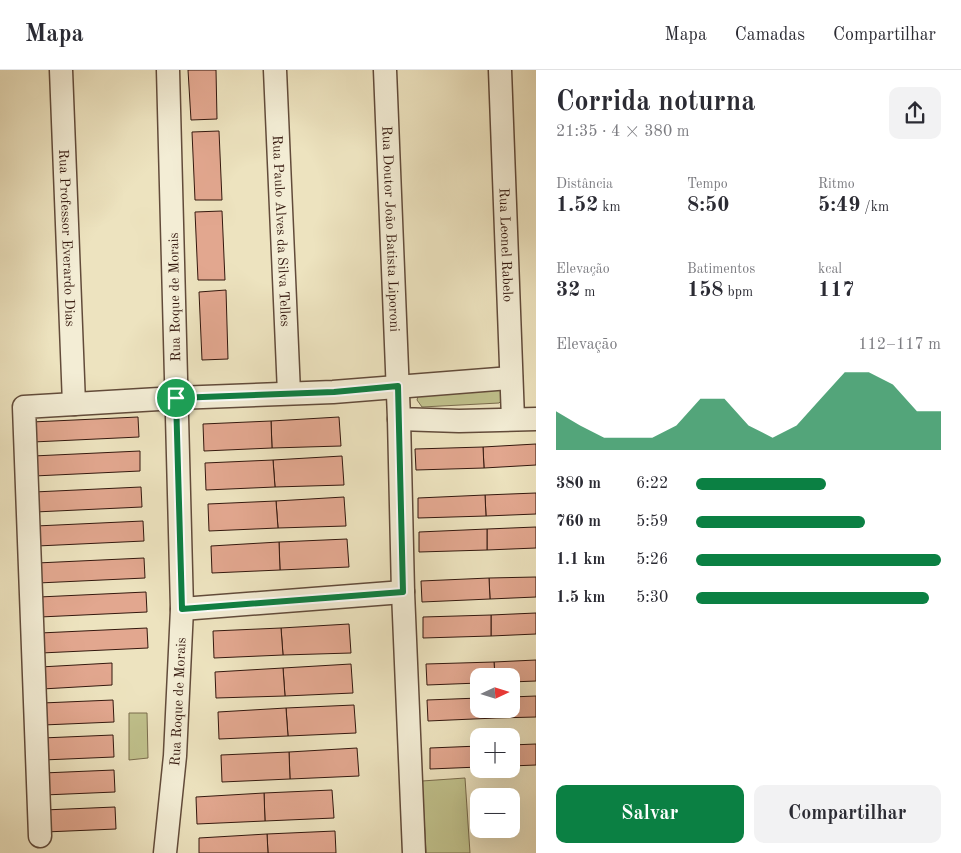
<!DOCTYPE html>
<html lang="pt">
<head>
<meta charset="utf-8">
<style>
	body { margin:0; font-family:"Old Standard TT",serif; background:#f2f2f3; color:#2b2b33; height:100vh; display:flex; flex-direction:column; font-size:19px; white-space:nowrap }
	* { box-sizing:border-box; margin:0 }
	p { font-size:16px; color:#7c7c81 }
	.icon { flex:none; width:28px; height:28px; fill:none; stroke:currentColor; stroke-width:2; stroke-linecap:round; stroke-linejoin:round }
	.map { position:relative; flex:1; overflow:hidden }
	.drawer { display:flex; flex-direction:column; background:#fff; width:425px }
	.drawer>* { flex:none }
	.needle { width:32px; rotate:86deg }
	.controls { position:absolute; left:470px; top:598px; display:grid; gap:10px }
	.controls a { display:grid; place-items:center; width:50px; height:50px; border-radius:10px; background:#fff; box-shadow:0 5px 20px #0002; font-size:25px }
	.pin { position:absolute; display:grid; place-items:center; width:42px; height:42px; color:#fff; margin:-21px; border:2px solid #fff; border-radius:50%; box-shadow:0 1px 5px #0007 }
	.round { display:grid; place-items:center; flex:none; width:52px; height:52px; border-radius:10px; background:#f2f2f3 }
	.headline { display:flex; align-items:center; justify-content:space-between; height:85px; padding:0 20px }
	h1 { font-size:28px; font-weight:800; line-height:38px }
	.stats { display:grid; grid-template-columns:repeat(3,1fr); gap:8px; height:85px; padding:5px 20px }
	.stats div { display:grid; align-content:center }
	.stats b { font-size:21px; font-weight:800 }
	.stats small { font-size:14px; font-weight:400 }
	.stats p { font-size:14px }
	.chart { height:140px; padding:10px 20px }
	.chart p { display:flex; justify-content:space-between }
	.chart svg { width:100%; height:90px; margin-top:5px; fill:#0b8043; opacity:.7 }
	.primary-button { display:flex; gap:10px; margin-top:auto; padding:10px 20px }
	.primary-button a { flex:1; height:58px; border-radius:10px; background:#0b8043; color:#fff; font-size:20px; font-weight:800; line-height:58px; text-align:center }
	.primary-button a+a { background:#f2f2f3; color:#2b2b33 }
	ul { padding:0 20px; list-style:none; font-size:16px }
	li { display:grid; grid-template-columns:80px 60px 1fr; align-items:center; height:38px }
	li i { height:12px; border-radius:6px; background:#0b8043 }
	header { display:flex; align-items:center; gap:30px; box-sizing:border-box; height:70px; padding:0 25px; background:#fff; border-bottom:1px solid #e1e1e2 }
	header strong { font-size:24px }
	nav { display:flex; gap:28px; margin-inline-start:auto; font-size:18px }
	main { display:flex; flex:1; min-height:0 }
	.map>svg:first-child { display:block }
</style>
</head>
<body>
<header>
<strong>Mapa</strong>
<nav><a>Mapa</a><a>Camadas</a><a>Compartilhar</a></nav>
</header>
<main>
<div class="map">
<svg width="536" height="783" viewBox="0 0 536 783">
	<rect width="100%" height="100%" fill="#ede3bf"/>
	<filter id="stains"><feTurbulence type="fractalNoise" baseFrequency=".004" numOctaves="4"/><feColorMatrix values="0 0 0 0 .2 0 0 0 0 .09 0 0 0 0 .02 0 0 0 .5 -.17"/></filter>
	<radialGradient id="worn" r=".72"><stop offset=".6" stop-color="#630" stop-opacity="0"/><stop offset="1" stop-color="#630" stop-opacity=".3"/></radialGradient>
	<!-- green -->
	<g fill="#c0c18c" stroke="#7a6c4d">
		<path d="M499,320L506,326L499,333L422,337L417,330L418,326Z"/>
		<path d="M129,643H147L148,688L129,690Z"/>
		<path d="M465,708L470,783H426L422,711Z"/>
	</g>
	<!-- building -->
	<g fill="#e2a78f" stroke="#34180e">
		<path d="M188,0H216L217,49L191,50Z"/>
		<path d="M219,61L222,130H195L192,62Z"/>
		<path d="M222,141L225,210H198L195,142Z"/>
		<path d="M226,220L228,289L202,290L199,222Z"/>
		<path d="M138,347L139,367L33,372L32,352Z"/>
		<path d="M339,347L341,376L272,378L271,351Z"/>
		<path d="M271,351L272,378L204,381L203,354Z"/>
		<path d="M536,374V395L484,398L483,377Z"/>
		<path d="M483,377L484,398L416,400L415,379Z"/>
		<path d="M140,381V401L34,406L33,386Z"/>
		<path d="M342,386L344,415L275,417L273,390Z"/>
		<path d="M273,390L275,417L206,420L205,393Z"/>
		<path d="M141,417L142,437L35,442L34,422Z"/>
		<path d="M536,423V444L486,446L485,425Z"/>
		<path d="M485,425L486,446L418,448V428Z"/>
		<path d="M344,427L346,456L278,458L276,431Z"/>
		<path d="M276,431L278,458L209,461L208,434Z"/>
		<path d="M143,451L144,471L37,476L36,456Z"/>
		<path d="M536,457V478L487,480V459Z"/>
		<path d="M487,459V480L419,482V462Z"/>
		<path d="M347,469L349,497L280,500L279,472Z"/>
		<path d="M279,472L280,500L212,503L211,476Z"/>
		<path d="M144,488L145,508L38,513L37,493Z"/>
		<path d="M536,507V527L490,529L489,508Z"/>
		<path d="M489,508L490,529L422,532L421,511Z"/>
		<path d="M146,522L147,542L40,547L39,527Z"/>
		<path d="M536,543V564L491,566V545Z"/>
		<path d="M491,545V566L423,568V547Z"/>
		<path d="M349,554L351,583L283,585L281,558Z"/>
		<path d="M147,558L148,578L41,583L40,563Z"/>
		<path d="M281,558L283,585L214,588L213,561Z"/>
		<path d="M536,590V611L511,612V606H495L494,592Z"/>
		<path d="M494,592L495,606H479V613L427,615L426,594Z"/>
		<path d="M112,593V615L42,619L40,597Z"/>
		<path d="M351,594L353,623L285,626L283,598Z"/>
		<path d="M283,598L285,626L216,628L215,602Z"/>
		<path d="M536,626V647L496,648V639H511V627Z"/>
		<path d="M479,628V639H496V648L428,651L427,630Z"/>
		<path d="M113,630L114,652L43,655L42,633Z"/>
		<path d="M354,635L356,663L288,666L286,638Z"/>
		<path d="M286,638L288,666L219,669L218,642Z"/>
		<path d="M113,665L114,687L43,690L42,668Z"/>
		<path d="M536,674V695L511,696V675Z"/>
		<path d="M479,676V697L430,699V678Z"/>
		<path d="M357,678L359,706L290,709L289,682Z"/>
		<path d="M289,682L290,709L222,712L221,685Z"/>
		<path d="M114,700L115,722L44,725L43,703Z"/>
		<path d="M332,720L334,748L265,751L264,723Z"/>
		<path d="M264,723L265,751L197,754L196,727Z"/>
		<path d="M115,737L116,759L45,762L44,740Z"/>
		<path d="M335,761L336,783H268L267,764Z"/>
		<path d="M267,764L268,783H199V768Z"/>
	</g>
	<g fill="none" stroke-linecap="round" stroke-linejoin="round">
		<defs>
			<g id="minor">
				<path id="s1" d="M61,0L74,334"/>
				<path id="s2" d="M275,0L289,323"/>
				<path id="s3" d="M385,0L399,349L459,351L536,349"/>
				<path id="s4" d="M500,0L513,349"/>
				<path d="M399,349L403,522L414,783"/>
				<path d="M182,539L403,522"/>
				<path d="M40,766L24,337L176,328L333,322L511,308"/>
				<path id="s5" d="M165,783L175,686L182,539L168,0"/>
			</g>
		</defs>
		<!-- minor casing -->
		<use href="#minor" stroke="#624b3a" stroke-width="25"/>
		<!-- minor -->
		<use href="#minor" stroke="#f3edd5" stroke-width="22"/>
	</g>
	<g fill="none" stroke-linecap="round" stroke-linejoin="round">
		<defs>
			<path id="route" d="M398,316L403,522L182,539L176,328L334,322Z"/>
		</defs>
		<!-- route casing -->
		<use href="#route" stroke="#fff" stroke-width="10"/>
		<!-- route -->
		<use href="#route" stroke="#0b8043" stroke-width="6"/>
	</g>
	<g text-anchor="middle" stroke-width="4" stroke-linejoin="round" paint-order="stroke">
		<!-- street labels -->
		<g font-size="14" fill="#34180e" stroke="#f3edd5">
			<text dy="5" stroke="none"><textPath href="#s3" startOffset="159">Rua Doutor João Batista Liporoni</textPath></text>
			<text dy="5" stroke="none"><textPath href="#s2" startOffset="161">Rua Paulo Alves da Silva Telles</textPath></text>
			<text dy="5" stroke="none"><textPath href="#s1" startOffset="168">Rua Professor Everardo Dias</textPath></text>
			<text dy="5" stroke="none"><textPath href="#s4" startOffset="175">Rua Leonel Rabelo</textPath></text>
			<text transform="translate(174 227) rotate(-91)" y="5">Rua Roque de Morais</text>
			<text dy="5" stroke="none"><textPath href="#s5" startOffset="152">Rua Roque de Morais</textPath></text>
		</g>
	</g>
	<rect width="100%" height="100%" filter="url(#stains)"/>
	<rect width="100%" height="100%" fill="url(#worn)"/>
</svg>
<div class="controls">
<a><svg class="needle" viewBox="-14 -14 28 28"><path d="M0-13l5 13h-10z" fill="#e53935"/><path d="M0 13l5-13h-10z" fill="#7c7c81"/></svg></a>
<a>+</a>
<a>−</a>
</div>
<div class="pin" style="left:176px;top:328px;background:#1e9e55"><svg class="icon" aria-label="arrive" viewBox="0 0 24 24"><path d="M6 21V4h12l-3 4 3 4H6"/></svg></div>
</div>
<section class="drawer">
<div class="headline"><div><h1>Corrida noturna</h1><p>21:35 · 4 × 380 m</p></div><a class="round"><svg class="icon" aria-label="share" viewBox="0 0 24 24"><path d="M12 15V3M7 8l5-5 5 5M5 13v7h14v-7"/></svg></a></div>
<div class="stats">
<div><p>Distância</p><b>1.52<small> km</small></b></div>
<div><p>Tempo</p><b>8:50</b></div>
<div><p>Ritmo</p><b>5:49<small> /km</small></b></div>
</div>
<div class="stats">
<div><p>Elevação</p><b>32<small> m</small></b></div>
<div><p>Batimentos</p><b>158<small> bpm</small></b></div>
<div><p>kcal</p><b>117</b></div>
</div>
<div class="chart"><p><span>Elevação</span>112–117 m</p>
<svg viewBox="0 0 160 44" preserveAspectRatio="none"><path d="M0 44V25L10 32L20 38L30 38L40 38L50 32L60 19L70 19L80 32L90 38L100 32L110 19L120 6L130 6L140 12L150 25L160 25V44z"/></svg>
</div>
<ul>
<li><b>380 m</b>6:22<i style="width:53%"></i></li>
<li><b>760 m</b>5:59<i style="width:69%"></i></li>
<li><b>1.1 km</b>5:26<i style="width:100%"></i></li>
<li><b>1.5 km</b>5:30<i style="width:95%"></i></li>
</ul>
<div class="primary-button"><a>Salvar</a><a>Compartilhar</a></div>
</section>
</main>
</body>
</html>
